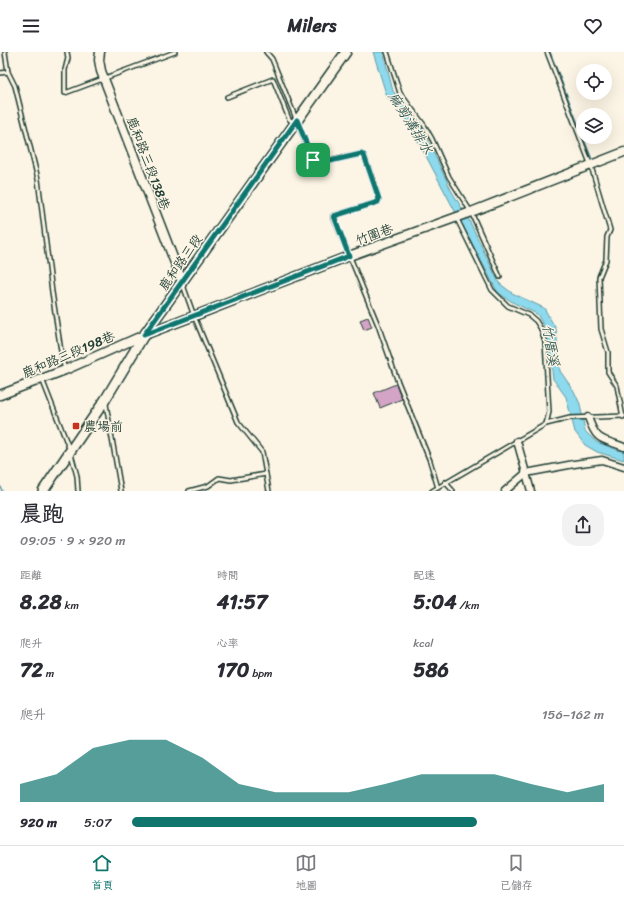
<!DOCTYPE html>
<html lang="zh-TW">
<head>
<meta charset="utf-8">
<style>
	body { margin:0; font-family:Sriracha,"LXGW WenKai TC",sans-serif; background:#f2f2f3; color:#2b2b33; height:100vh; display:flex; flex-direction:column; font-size:15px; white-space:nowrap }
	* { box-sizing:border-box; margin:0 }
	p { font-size:13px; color:#7c7c81 }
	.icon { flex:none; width:22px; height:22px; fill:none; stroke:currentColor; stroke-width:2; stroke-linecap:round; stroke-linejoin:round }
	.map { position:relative; height:439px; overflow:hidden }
	.sheet { display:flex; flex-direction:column; background:#fff; flex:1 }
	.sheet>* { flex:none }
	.fabs { position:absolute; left:576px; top:12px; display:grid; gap:8px }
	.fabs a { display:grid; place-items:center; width:36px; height:36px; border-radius:50%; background:#fff; box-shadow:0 4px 16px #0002; font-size:20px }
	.pin { position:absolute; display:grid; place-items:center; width:34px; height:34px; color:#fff; margin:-17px; border-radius:8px; box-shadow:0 2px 6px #0006 }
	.round { display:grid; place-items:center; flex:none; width:42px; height:42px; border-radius:16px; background:#f2f2f3 }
	.head { display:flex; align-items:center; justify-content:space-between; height:68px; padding:0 20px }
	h1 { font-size:22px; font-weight:800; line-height:30px }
	.figures { display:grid; grid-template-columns:repeat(3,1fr); gap:6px; height:68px; padding:4px 20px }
	.figures div { display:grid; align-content:center }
	.figures b { font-size:20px; font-weight:800 }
	.figures small { font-size:11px; font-weight:400 }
	.figures p { font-size:11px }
	.chart { height:112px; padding:8px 20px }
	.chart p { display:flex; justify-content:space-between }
	.chart svg { width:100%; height:72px; margin-top:4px; fill:#0f766e; opacity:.7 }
	ul { padding:0 20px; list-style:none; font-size:13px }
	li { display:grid; grid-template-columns:64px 48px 1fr; align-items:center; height:30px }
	li i { height:10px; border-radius:5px; background:#0f766e }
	header { display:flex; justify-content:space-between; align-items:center; height:52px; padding:0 20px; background:#fff; font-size:18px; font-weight:800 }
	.dock { display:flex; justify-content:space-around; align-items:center; height:56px; border-top:1px solid #e1e1e2; background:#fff; font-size:11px; color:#7c7c81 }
	.dock a { display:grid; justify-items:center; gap:2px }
	.dock .active { color:#0f766e }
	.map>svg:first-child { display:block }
</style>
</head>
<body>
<header><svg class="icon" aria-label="menu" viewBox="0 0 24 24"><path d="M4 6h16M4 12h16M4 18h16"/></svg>Milers<svg class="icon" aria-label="heart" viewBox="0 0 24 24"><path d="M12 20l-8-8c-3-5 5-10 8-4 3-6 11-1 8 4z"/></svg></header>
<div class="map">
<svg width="624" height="439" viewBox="0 0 624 439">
	<rect width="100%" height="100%" fill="#fcf5e5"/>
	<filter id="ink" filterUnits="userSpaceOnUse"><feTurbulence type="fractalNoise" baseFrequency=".025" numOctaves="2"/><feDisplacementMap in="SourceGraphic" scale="8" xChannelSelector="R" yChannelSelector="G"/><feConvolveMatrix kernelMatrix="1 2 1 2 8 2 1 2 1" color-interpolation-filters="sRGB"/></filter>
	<g filter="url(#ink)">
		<!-- water -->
		<path fill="#8dd9ed" stroke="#619ba3" d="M373,0H383L393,39L422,76L451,138L469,168L499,231L512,241L544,256L556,277L560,319L574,339L580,352L585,379L596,390L624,400V408L597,400L585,393L575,380L566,345L553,327L547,279L537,262L514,251L498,241L407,68L387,45Z"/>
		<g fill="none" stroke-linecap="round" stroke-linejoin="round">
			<!-- stream -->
			<g stroke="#619ba3" stroke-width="1.5">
				<path d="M550,0L593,110"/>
				<path d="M0,434L2,439"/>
			</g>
		</g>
		<!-- building -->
		<g fill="#d3a4c6" stroke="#1f3d34">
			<path d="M368,265L372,275L364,278L360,268Z"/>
			<path d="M396,332L402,347L380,356L374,341Z"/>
		</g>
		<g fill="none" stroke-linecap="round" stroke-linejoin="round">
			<defs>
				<g id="service">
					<path d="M5,0L8,20L15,34L38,127L52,240L62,306L65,318"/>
					<path d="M67,0L68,6L65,18V41L175,0"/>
					<path d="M266,0L272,7L313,109L317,112L361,102L364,103L379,147L378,150L333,164L378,273L398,330L430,409L438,436"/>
					<path d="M387,0L400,41L424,73L432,87L449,125L471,160L500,225"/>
					<path d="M547,0L591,114L610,178L607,185L606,208L599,225L601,277L608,300V320L617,334L623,365"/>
					<path d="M0,21L8,20"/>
					<path d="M227,45L273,27L289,67L294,71"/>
					<path d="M457,167L492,238L508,254L529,263L536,269L541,277L545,289L549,360L546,372"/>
					<path d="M183,233L194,264L238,370L262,400L269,439"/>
					<path d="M42,327L69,396"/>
					<path d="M106,352L121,439"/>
					<path d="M71,402L77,424L78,439"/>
					<path d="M445,430L453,439"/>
					<path d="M189,439L208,434L219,426L231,428L266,422"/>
					<path d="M432,439L546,372L570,366L624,364"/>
				</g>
				<g id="minor">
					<path d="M588,365C597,391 602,386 624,395"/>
					<path d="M517,389L531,439"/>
					<path d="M505,439L526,421L574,412L602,408L624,415"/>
				</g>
				<g id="tertiary">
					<path d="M100,0L99,8L101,19L182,229"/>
					<path d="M0,343L65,318L144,283L194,264L349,204L471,160L624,100"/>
				</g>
				<path id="secondary" d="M43,439L105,348L144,283L346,0"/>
			</defs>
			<!-- service casing -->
			<use href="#service" stroke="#1f3d34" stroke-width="6"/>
			<!-- minor casing -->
			<use href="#minor" stroke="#1f3d34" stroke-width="9"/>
			<!-- tertiary casing -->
			<use href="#tertiary" stroke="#1f3d34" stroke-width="11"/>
			<!-- secondary casing -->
			<use href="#secondary" stroke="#1f3d34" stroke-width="12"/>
			<!-- service -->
			<use href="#service" stroke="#fcf5e5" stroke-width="3"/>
			<!-- minor -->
			<use href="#minor" stroke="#fcf5e5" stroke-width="6"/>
			<!-- tertiary -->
			<use href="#tertiary" stroke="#fcf5e5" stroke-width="8"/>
			<!-- secondary -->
			<use href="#secondary" stroke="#fcf5e5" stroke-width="9"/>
		</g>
	</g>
	<g fill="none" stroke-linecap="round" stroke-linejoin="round" filter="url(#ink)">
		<defs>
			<path id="route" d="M297,68L313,108L317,112L361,102L364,103L379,147L378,150L334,164L349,204L144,283Z"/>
		</defs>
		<!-- route casing -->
		<use href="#route" stroke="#fff" stroke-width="8"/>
		<!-- route -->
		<use href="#route" stroke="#0f766e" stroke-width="5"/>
	</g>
	<!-- markers -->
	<rect fill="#c8321e" stroke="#fcf5e5" stroke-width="1.5" x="72" y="370" width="8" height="8" rx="2"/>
	<g text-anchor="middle" stroke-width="3" stroke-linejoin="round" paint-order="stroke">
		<!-- street labels -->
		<g font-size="13" fill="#1f3d34" stroke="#fcf5e5">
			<text transform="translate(149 111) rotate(69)" y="5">鹿和路三段138巷</text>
			<text transform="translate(374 182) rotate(-20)" y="5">竹圍巷</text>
			<text transform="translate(180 210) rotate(-55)" y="5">鹿和路三段</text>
			<text transform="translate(68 302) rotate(-23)" y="5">鹿和路三段198巷</text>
		</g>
		<!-- poi labels -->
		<g font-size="13" fill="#1f3d34" stroke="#fcf5e5" text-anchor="start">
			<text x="84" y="379">農場前</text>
		</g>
		<!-- water labels -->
		<g font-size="14" font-style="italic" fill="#355c59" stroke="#fcf5e5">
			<text transform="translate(411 71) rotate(58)" y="5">麻剪溝排水</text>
			<text transform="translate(551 293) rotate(80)" y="5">竹厝溪</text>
		</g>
	</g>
</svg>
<div class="fabs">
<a><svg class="icon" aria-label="locate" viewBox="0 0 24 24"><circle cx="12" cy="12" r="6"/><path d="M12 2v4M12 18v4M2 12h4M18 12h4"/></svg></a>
<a><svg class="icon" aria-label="layers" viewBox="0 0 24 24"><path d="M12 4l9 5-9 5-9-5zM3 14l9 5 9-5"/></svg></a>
</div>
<div class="pin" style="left:313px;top:108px;background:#1e9e55"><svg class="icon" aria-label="arrive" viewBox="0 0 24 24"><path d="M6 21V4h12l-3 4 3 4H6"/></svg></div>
</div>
<section class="sheet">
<div class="head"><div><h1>晨跑</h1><p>09:05 · 9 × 920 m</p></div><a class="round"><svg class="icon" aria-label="share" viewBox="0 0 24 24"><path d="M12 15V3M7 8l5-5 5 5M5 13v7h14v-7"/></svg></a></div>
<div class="figures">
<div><p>距離</p><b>8.28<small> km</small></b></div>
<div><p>時間</p><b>41:57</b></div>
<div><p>配速</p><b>5:04<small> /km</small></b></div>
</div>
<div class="figures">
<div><p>爬升</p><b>72<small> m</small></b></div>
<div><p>心率</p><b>170<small> bpm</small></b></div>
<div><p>kcal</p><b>586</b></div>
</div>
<div class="chart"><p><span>爬升</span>156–162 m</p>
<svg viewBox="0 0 160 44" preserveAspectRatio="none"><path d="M0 44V33L10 27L20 11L30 6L40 6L50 17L60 33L70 38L80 38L90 38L100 33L110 27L120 27L130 27L140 33L150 38L160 33V44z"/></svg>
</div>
<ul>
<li><b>920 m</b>5:07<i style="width:73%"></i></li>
</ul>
</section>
<nav class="dock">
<a class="active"><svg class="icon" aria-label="home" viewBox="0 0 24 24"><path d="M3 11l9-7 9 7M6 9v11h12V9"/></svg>首頁</a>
<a><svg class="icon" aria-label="map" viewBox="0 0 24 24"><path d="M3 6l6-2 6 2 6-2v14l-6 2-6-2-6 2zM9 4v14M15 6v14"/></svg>地圖</a>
<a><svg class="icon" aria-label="saved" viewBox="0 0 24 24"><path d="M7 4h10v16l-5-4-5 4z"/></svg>已儲存</a>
</nav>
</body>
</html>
